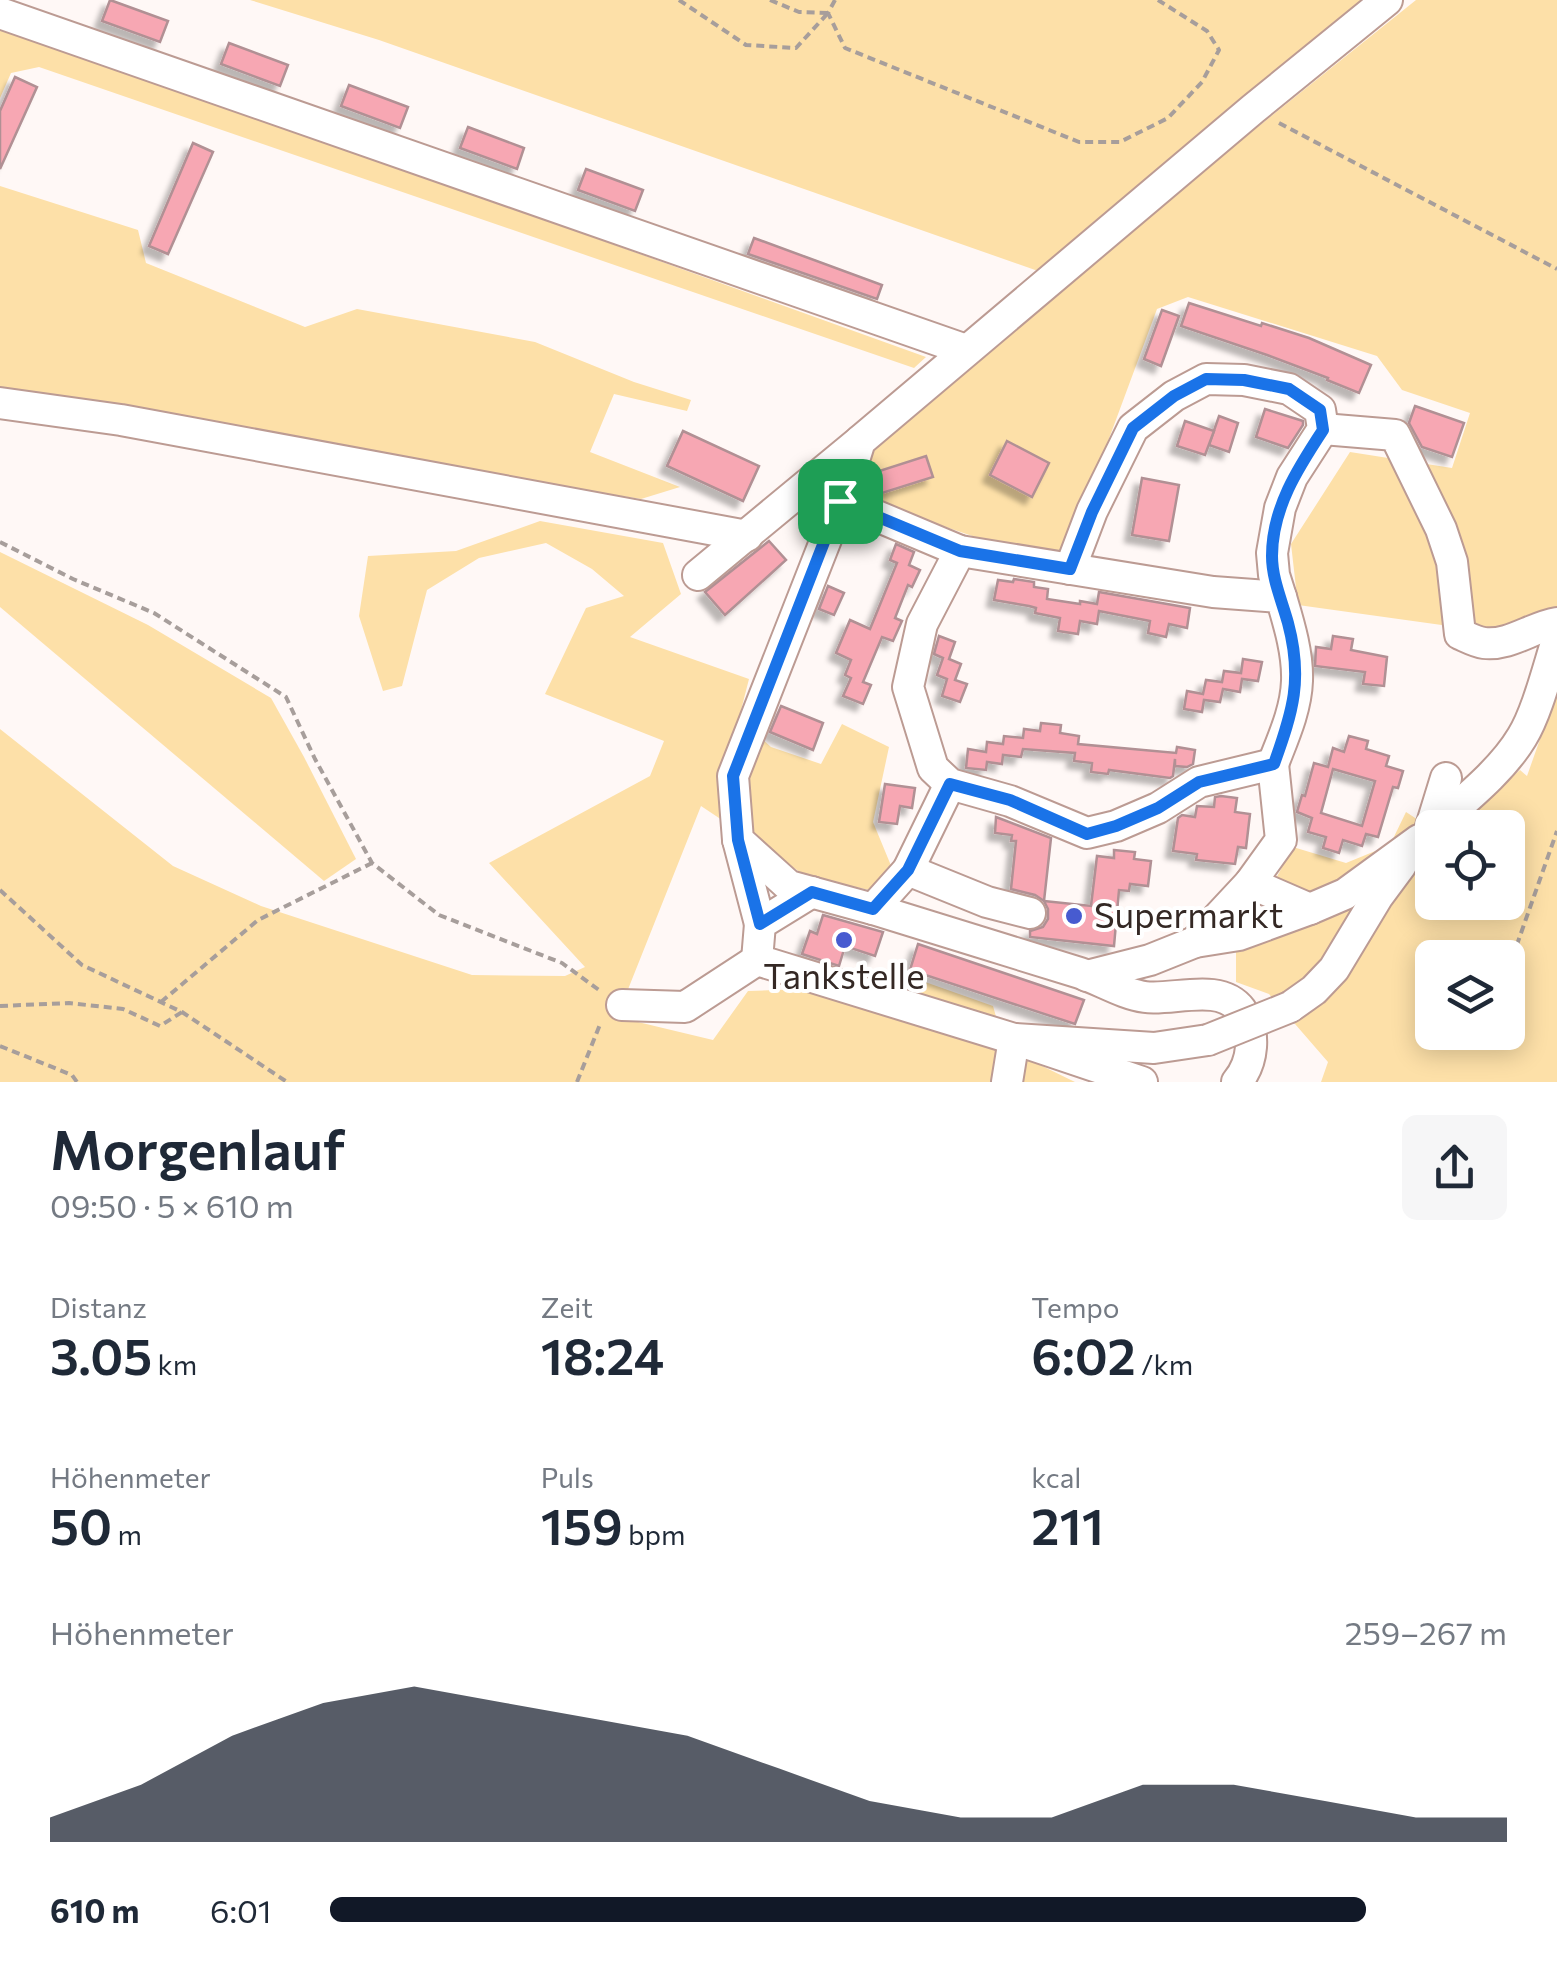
<!DOCTYPE html>
<html lang="de">
<head>
<meta charset="utf-8">
<style>
	body { margin:0; font-family:Commissioner,sans-serif; background:#f6f6f7; color:#1f2937; height:100vh; display:flex; flex-direction:column; font-size:38px; white-space:nowrap }
	* { box-sizing:border-box; margin:0 }
	p { font-size:32px; color:#747a83 }
	.icon { flex:none; width:55px; height:55px; fill:none; stroke:currentColor; stroke-width:2; stroke-linecap:round; stroke-linejoin:round }
	.map { position:relative; height:1082px; overflow:hidden }
	.details { display:flex; flex-direction:column; background:#fff; flex:1 }
	.details>* { flex:none }
	.buttons { position:absolute; left:1415px; top:810px; display:grid; gap:20px }
	.buttons a { display:grid; place-items:center; width:110px; height:110px; border-radius:15px; background:#fff; box-shadow:0 5px 25px #0003; font-size:50px }
	.pin { position:absolute; display:grid; place-items:center; width:85px; height:85px; color:#fff; margin:-42px; border-radius:20px; box-shadow:0 5px 15px #0006 }
	.round { display:grid; place-items:center; flex:none; width:105px; height:105px; border-radius:15px; background:#f6f6f7 }
	.headline { display:flex; align-items:center; justify-content:space-between; height:170px; padding:0 50px }
	h1 { font-size:55px; font-weight:600; line-height:75px }
	.figures { display:grid; grid-template-columns:repeat(3,1fr); gap:15px; height:170px; padding:10px 50px }
	.figures div { display:grid; align-content:center }
	.figures b { font-size:50px; font-weight:600 }
	.figures small { font-size:28px; font-weight:400 }
	.figures p { font-size:28px }
	.chart { height:280px; padding:20px 50px }
	.chart p { display:flex; justify-content:space-between }
	.chart svg { width:100%; height:180px; margin-top:10px; fill:#111827; opacity:.7 }
	ul { padding:0 50px; list-style:none; font-size:32px }
	li { display:grid; grid-template-columns:160px 120px 1fr; align-items:center; height:75px }
	li i { height:25px; border-radius:12px; background:#111827 }
	.map>svg:first-child { display:block }
</style>
</head>
<body>
<div class="map">
<svg width="1557" height="1082" viewBox="0 0 1557 1082">
	<defs>
		<filter id="shadow"><feDropShadow dx="-7" dy="7" stdDeviation="2.5" flood-color="#0004"/></filter>
	</defs>
	<rect width="100%" height="100%" fill="#fff8f6"/>
	<!-- green -->
	<g fill="#fde0a8" fill-rule="evenodd">
		<path d="M250,0H1367L1095,221L1038,271L379,40Z"/>
		<path d="M1416,0H1557V641L1298,605L1291,544L1350,452L1452,468L1470,413L1402,390L1377,356L1188,297L1157,309L1067,552L987,541L852,495L875,447L1134,226Z"/>
		<path d="M0,16L10,27L926,357L914,368L39,67L11,73L0,98Z"/>
		<path d="M0,186L138,230L146,263L305,327L357,309L535,342L634,382L691,400L687,411L614,394L590,452L680,487L641,499L329,451L0,392Z"/>
		<path d="M540,521L663,543L681,594L630,637L749,679L739,718L771,747L821,764L842,724L889,747L873,822L892,868L878,892L806,876L701,806L617,1017L713,1040L748,991L885,986L894,971L993,1006L1005,1048L1075,1082H0V729L173,866L261,906L472,975L565,976L585,967L489,863L650,776L664,741L545,694L586,608L624,596L592,569L546,543L479,558L427,590L402,686L383,691L359,616L368,556L456,551Z"/>
		<path d="M0,552L148,625L271,698L304,757L356,859L324,881L0,607Z"/>
		<path d="M1557,691V1082H1321L1328,1062L1269,994L1236,982V945L1307,922L1274,882L1293,847L1346,863L1390,845L1406,812L1432,829V902H1508V828L1454,827L1520,770L1527,776ZM1432,958H1508V1032H1432Z"/>
	</g>
	<!-- building -->
	<g fill="#f7a7b3" stroke="#b19094" stroke-width="2.5" fill-rule="evenodd" filter="url(#shadow)">
		<path d="M110,0L168,21L160,42L102,21Z"/>
		<path d="M229,43L288,65L280,86L221,64Z"/>
		<path d="M15,77L37,87L0,169V111Z"/>
		<path d="M349,85L408,107L400,128L341,106Z"/>
		<path d="M468,127L524,148L517,169L460,148Z"/>
		<path d="M193,143L213,152L168,254L149,246Z"/>
		<path d="M586,169L643,190L635,211L578,190Z"/>
		<path d="M754,238L882,285L877,299L748,254Z"/>
		<path d="M1189,303L1261,326L1262,323L1309,338L1371,365L1359,393L1327,380L1328,378L1267,355L1181,326Z"/>
		<path d="M1162,310L1179,316L1161,366L1144,359Z"/>
		<path d="M1415,406L1464,423L1452,457L1422,447L1409,423Z"/>
		<path d="M1265,409L1303,421V425L1288,448L1256,437Z"/>
		<path d="M1219,416L1238,423L1229,452L1209,445Z"/>
		<path d="M1185,421L1214,431L1205,455L1177,446Z"/>
		<path d="M683,431L759,466L743,501L667,466Z"/>
		<path d="M1007,441L1049,463L1032,497L990,475Z"/>
		<path d="M926,456L933,477L879,494L873,473Z"/>
		<path d="M1142,478L1179,485L1169,541L1132,535Z"/>
		<path d="M769,541L786,560L725,615L705,592Z"/>
		<path d="M896,544L914,552L909,565L920,570L912,587L908,585L895,618L902,621L893,641L882,637L863,682L871,685L863,704L843,696L851,678L845,675L851,660L836,653L850,620L870,629L897,563L890,560Z"/>
		<path d="M1014,579L1034,582V587L1048,589L1047,599L1080,604V601L1097,604L1099,592L1190,608L1187,628L1169,624L1166,637L1148,633L1150,621L1099,611L1097,624L1080,621L1078,634L1058,631L1060,618L1035,613L1036,608L1029,606L994,600L998,580L1013,582Z"/>
		<path d="M828,586L844,593L834,615L819,609Z"/>
		<path d="M939,636L955,642L949,659L961,664L955,680L967,684L960,702L942,696L947,679L937,675L943,658L934,654Z"/>
		<path d="M1333,636L1353,639L1351,650L1387,657L1384,686L1363,684L1365,672L1315,666L1316,647L1331,649Z"/>
		<path d="M1243,659L1262,662L1258,681L1242,679L1240,692L1223,689L1220,702L1204,700L1202,712L1184,709L1187,691L1203,694L1206,680L1222,682L1224,671L1241,673Z"/>
		<path d="M781,706L823,723L813,750L770,732Z"/>
		<path d="M1041,723L1061,725L1060,733L1079,736L1078,744L1176,753L1177,747L1195,750L1193,764L1187,767L1175,766V759L1173,776L1170,778L1109,770L1108,774L1091,772L1092,763L1074,761L1075,753L1023,749L1021,757L1003,755L1002,764L987,762L986,770L966,768L968,749L986,752L987,742L1003,744L1004,736L1023,738L1024,729L1040,731Z"/>
		<path d="M1349,736L1368,741L1366,749L1389,756L1386,766L1403,771L1398,788L1393,787L1378,837L1366,834L1362,846L1343,840L1339,853L1323,848L1326,837L1308,832L1312,818L1297,812L1302,795L1305,796L1314,763L1328,767L1333,748L1344,752ZM1333,769L1375,781L1362,826L1321,813Z"/>
		<path d="M885,784L915,788L912,808L900,806L897,824L879,822Z"/>
		<path d="M1221,796L1237,798L1235,812L1250,814L1246,848L1238,847L1235,864L1196,860L1197,854L1173,851L1178,818L1182,815L1195,817L1197,806L1214,807L1215,797Z"/>
		<path d="M996,817L1051,838L1044,901L1035,895L1011,889L1016,841H1011L1012,835L995,833Z"/>
		<path d="M1114,850L1135,852L1134,859L1151,861L1148,886L1130,884L1129,891L1119,890L1114,946L1030,937V931L1043,927L1048,919V909L1044,901L1091,906L1097,856L1114,858Z"/>
		<path d="M823,915L883,932L875,956L845,946L839,966L802,954L810,931L817,934Z"/>
		<path d="M918,944L1084,1000L1075,1024L910,970Z"/>
	</g>
	<g fill="none" stroke-linecap="round" stroke-linejoin="round">
		<defs>
			<g id="minor">
				<path d="M0,13L966,350"/>
				<path d="M0,403L121,420L747,536"/>
				<path d="M1323,429L1395,435L1441,529L1452,562L1460,634C1467,637 1476,642 1484,643C1510,646 1532,627 1557,623"/>
				<path d="M841,501L960,551L1213,592L1281,597C1289,624 1298,653 1297,681C1296,710 1283,738 1273,764"/>
				<path d="M960,551L922,624L908,687L933,768L950,784L1010,801L1087,833L1116,826L1158,808L1199,782L1273,764L1281,840L1250,883"/>
				<path d="M1070,569L1092,511L1133,428L1174,396L1206,379L1244,380L1289,389L1320,410L1323,429L1292,477L1280,508L1272,553L1274,575L1281,597"/>
				<path d="M698,575L860,441"/>
				<path d="M950,784L908,870L873,909L789,886L738,840L733,776L841,501L860,441L1253,109L1387,0"/>
				<path d="M1433,828C1463,801 1501,772 1522,737C1537,713 1548,668 1557,640"/>
				<path d="M1430,830L1446,778"/>
				<path d="M738,840L760,924"/>
				<path d="M908,870L987,902L1030,913"/>
				<path d="M812,892L760,924L757,960L1014,1039L1142,1082"/>
				<path d="M873,909C942,930 1011,952 1080,973C1101,980 1123,994 1145,997C1173,1001 1220,982 1241,1010C1257,1032 1253,1063 1237,1082"/>
				<path d="M1195,942L1250,883L1310,909"/>
				<path d="M1087,976L1150,960L1195,942L1239,935L1310,909L1345,894L1419,840"/>
				<path d="M622,1005L685,1007L757,960"/>
				<path d="M1290,1007L1314,990L1334,969L1378,896L1401,865"/>
				<path d="M1007,1082L1014,1039L1154,1048L1208,1040"/>
			</g>
		</defs>
		<!-- minor casing -->
		<use href="#minor" stroke="#bc9b93" stroke-width="34"/>
		<!-- path -->
		<g stroke="#a79e9b" stroke-width="4" stroke-dasharray="8 5" stroke-linecap="butt">
			<path d="M679,0L746,45L796,48L828,13"/>
			<path d="M770,0L799,12L828,13"/>
			<path d="M835,0L828,13L845,48L1079,142H1120L1168,118L1202,82L1219,50L1207,31L1158,0"/>
			<path d="M1279,123L1557,269"/>
			<path d="M0,542L73,579L154,613L286,697L315,759L372,863L439,915L562,963L599,990"/>
			<path d="M0,890L82,965L182,1012L287,1082"/>
			<path d="M1508,970L1557,831"/>
			<path d="M161,1002L258,920L372,863"/>
			<path d="M0,1006L69,1003L123,1009L160,1026L182,1012"/>
			<path d="M0,1046L72,1075L77,1082"/>
			<path d="M577,1082L601,1022"/>
		</g>
		<!-- minor -->
		<use href="#minor" stroke="#fff" stroke-width="30"/>
		<defs>
			<path id="minor-bridge" d="M1208,1040L1290,1007"/>
		</defs>
		<!-- minor-bridge casing -->
		<use href="#minor-bridge" stroke="#bc9b93" stroke-width="34" stroke-linecap="butt"/>
		<!-- minor-bridge -->
		<use href="#minor-bridge" stroke="#fff" stroke-width="30"/>
	</g>
	<g fill="none" stroke-linecap="round" stroke-linejoin="round">
		<defs>
			<path id="route" d="M1206,379L1244,380L1289,389L1320,410L1323,430C1298,468 1272,508 1272,556C1272,579 1282,601 1288,623C1303,679 1293,711 1274,764L1199,782L1158,808L1116,826L1087,834L1010,800L950,784L908,870L873,909L812,892L760,924L738,840L733,776L840,501L960,551L1070,569L1092,512L1133,428L1174,396Z"/>
		</defs>
		<!-- route casing -->
		<use href="#route" stroke="#fff" stroke-width="20"/>
		<!-- route -->
		<use href="#route" stroke="#1a73e8" stroke-width="12"/>
	</g>
	<!-- markers -->
	<g fill="#475bd0" stroke="#fff" stroke-width="4">
		<circle cx="1074" cy="916" r="10"/>
		<circle cx="844" cy="940" r="10"/>
	</g>
	<g text-anchor="middle" stroke-width="8" stroke-linejoin="round" paint-order="stroke">
		<!-- poi labels -->
		<g font-size="35" fill="#342824" stroke="#fff" text-anchor="start">
			<text x="1094" y="928">Supermarkt</text>
			<text x="844" y="989" text-anchor="middle">Tankstelle</text>
		</g>
	</g>
</svg>
<div class="buttons">
<a><svg class="icon" aria-label="locate" viewBox="0 0 24 24"><circle cx="12" cy="12" r="6"/><path d="M12 2v4M12 18v4M2 12h4M18 12h4"/></svg></a>
<a><svg class="icon" aria-label="layers" viewBox="0 0 24 24"><path d="M12 4l9 5-9 5-9-5zM3 14l9 5 9-5"/></svg></a>
</div>
<div class="pin" style="left:840px;top:501px;background:#1e9e55"><svg class="icon" aria-label="arrive" viewBox="0 0 24 24"><path d="M6 21V4h12l-3 4 3 4H6"/></svg></div>
</div>
<section class="details">
<div class="headline"><div><h1>Morgenlauf</h1><p>09:50 · 5 × 610 m</p></div><a class="round"><svg class="icon" aria-label="share" viewBox="0 0 24 24"><path d="M12 15V3M7 8l5-5 5 5M5 13v7h14v-7"/></svg></a></div>
<div class="figures">
<div><p>Distanz</p><b>3.05<small> km</small></b></div>
<div><p>Zeit</p><b>18:24</b></div>
<div><p>Tempo</p><b>6:02<small> /km</small></b></div>
</div>
<div class="figures">
<div><p>Höhenmeter</p><b>50<small> m</small></b></div>
<div><p>Puls</p><b>159<small> bpm</small></b></div>
<div><p>kcal</p><b>211</b></div>
</div>
<div class="chart"><p><span>Höhenmeter</span>259–267 m</p>
<svg viewBox="0 0 160 44" preserveAspectRatio="none"><path d="M0 44V38L10 30L20 18L30 10L40 6L50 10L60 14L70 18L80 26L90 34L100 38L110 38L120 30L130 30L140 34L150 38L160 38V44z"/></svg>
</div>
<ul>
<li><b>610 m</b>6:01<i style="width:88%"></i></li>
</ul>
</section>
</body>
</html>
